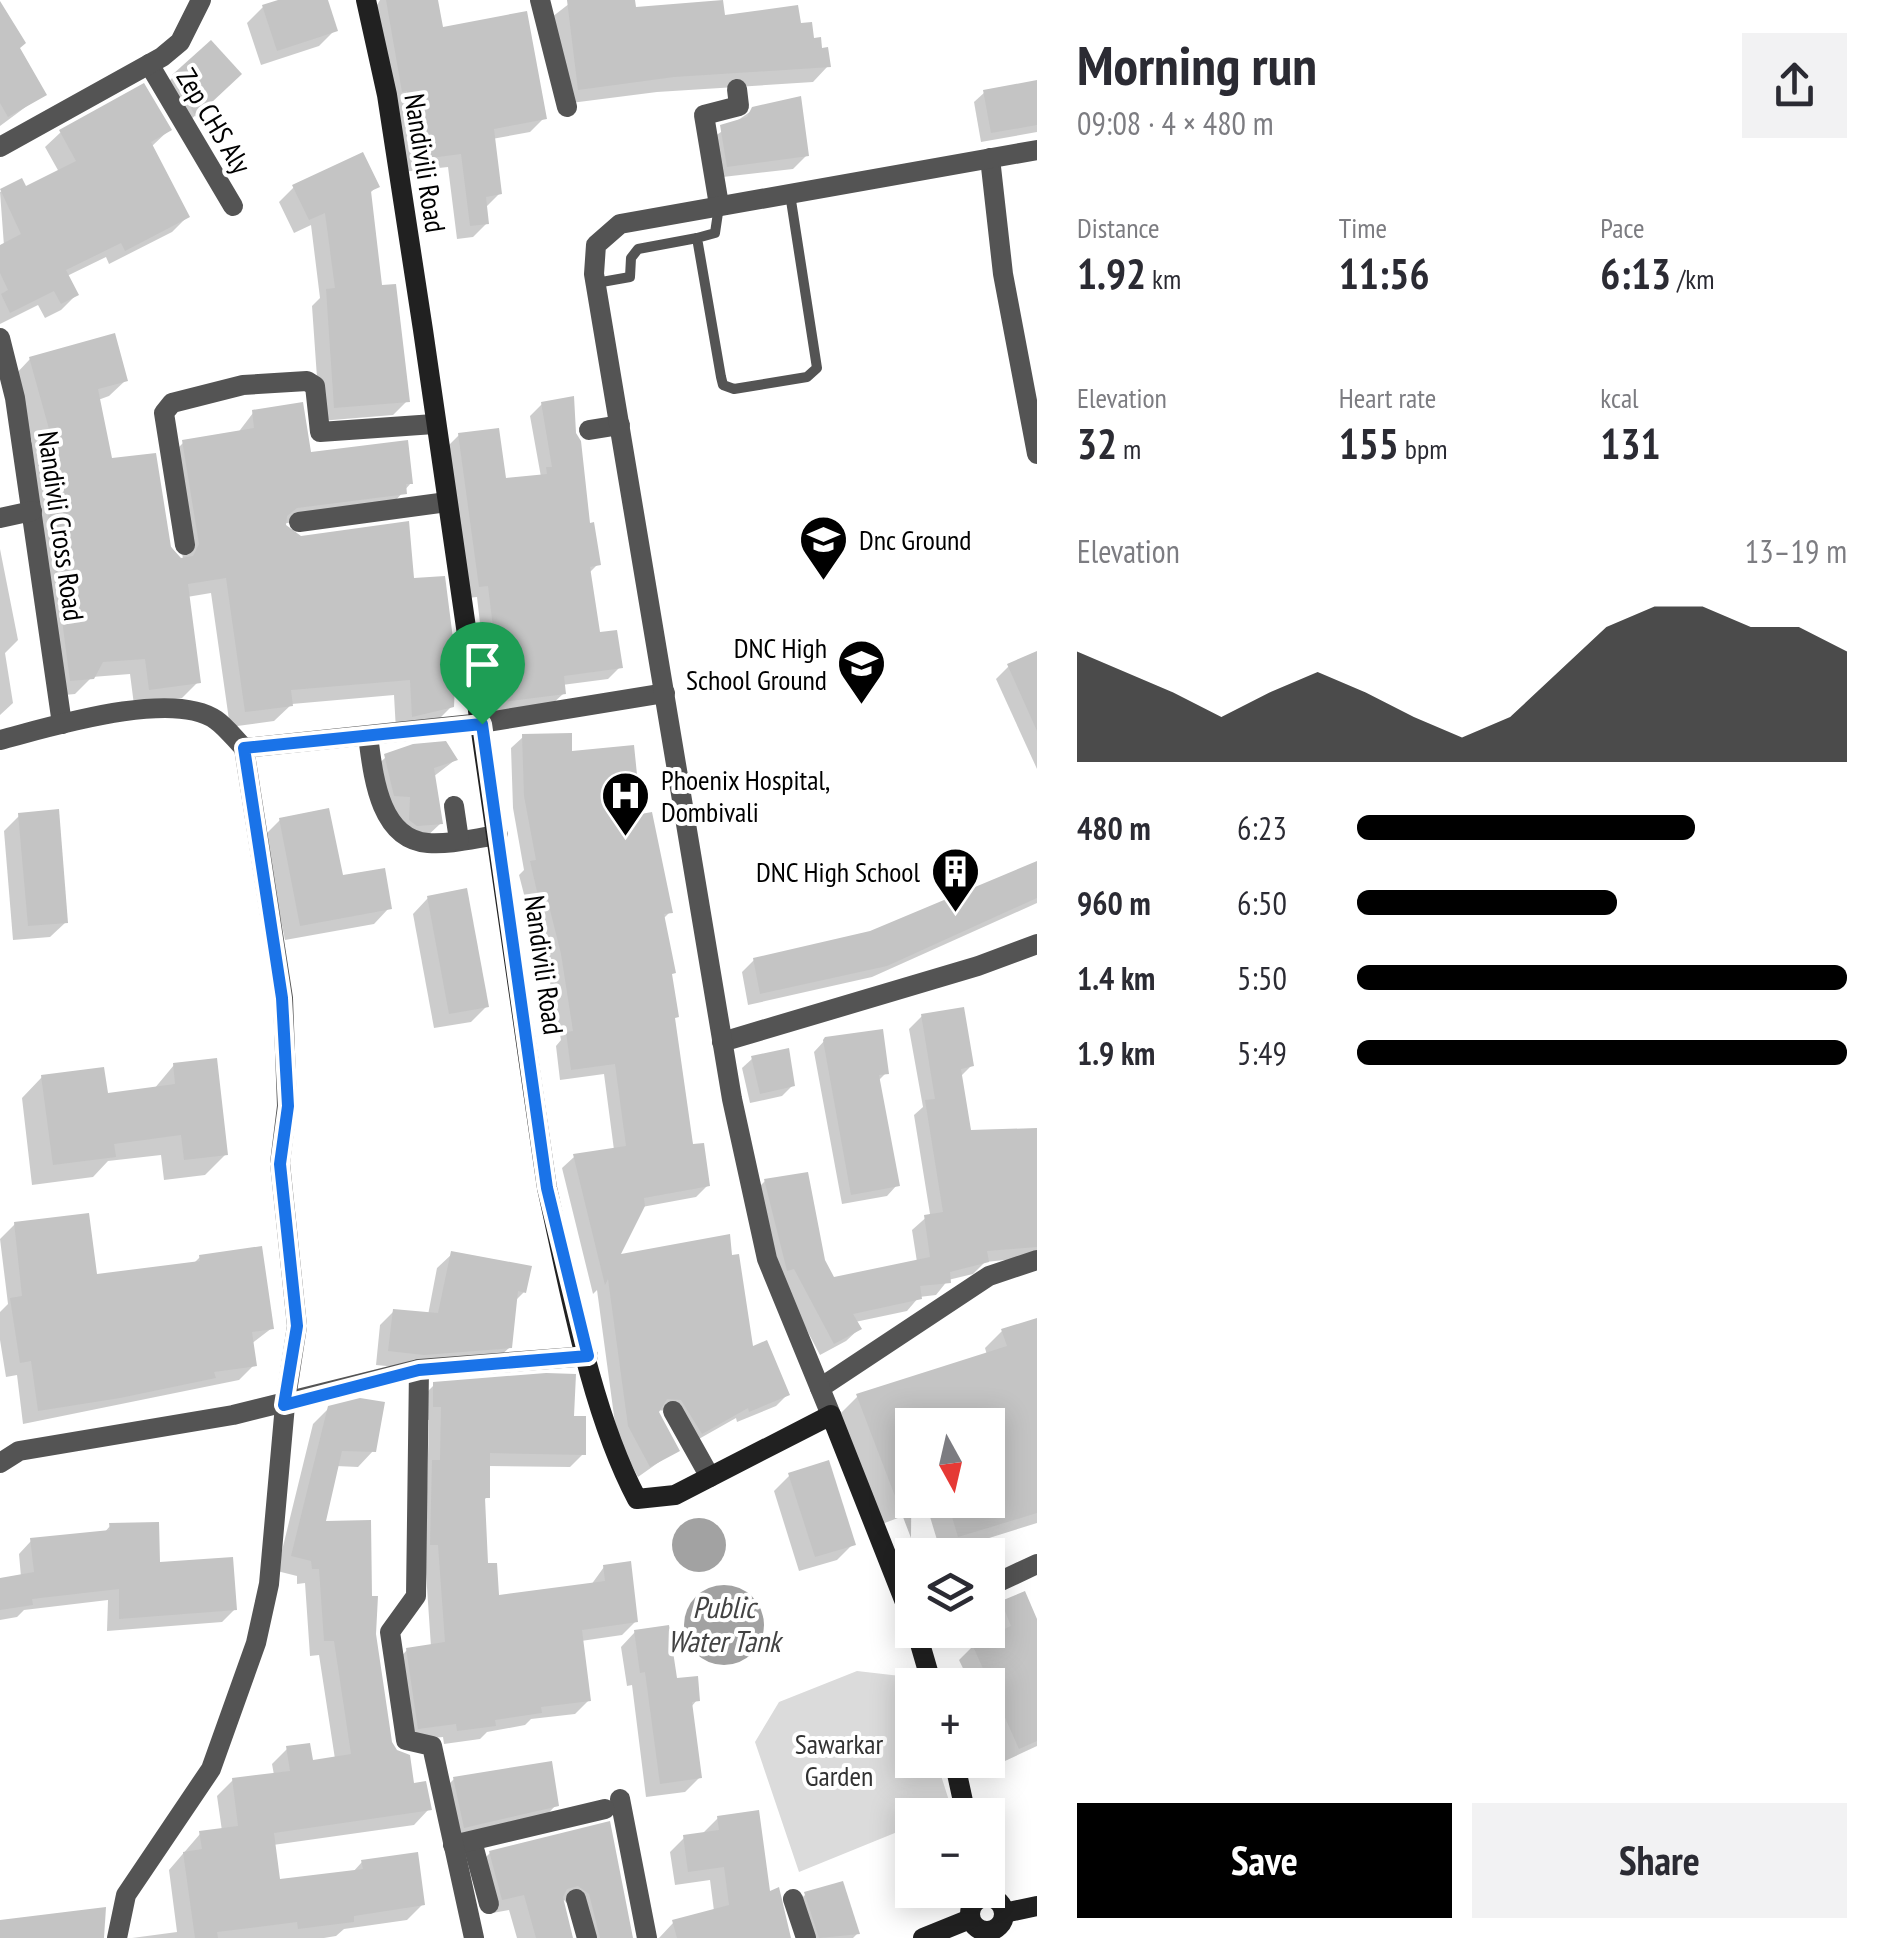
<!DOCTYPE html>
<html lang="en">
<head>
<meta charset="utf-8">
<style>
	body { margin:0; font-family:"PT Sans Narrow",sans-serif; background:#f2f2f3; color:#2b2b33; height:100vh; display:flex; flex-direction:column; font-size:38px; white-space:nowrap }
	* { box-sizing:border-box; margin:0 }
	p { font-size:32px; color:#7c7c81 }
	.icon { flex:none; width:55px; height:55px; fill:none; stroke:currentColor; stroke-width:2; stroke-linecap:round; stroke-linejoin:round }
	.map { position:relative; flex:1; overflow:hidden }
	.side { display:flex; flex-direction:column; background:#fff; width:850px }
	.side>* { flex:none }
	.needle { width:65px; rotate:172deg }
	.tools { position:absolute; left:895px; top:1408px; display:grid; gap:20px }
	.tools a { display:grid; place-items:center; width:110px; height:110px; border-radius:0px; background:#fff; box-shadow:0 5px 25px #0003; font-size:50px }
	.pin { position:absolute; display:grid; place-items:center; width:85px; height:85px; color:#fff; margin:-102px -42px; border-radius:50% 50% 50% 0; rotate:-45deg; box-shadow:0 0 10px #0007 }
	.pin .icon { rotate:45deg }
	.round { display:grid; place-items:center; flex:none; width:105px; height:105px; border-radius:0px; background:#f2f2f3 }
	.head { display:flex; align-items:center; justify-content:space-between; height:170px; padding:0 40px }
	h1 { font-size:55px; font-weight:700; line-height:75px }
	.metrics { display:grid; grid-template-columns:repeat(3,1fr); gap:15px; height:170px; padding:10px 40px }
	.metrics div { display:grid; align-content:center }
	.metrics b { font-size:42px; font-weight:700 }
	.metrics small { font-size:28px; font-weight:400 }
	.metrics p { font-size:28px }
	.chart { height:280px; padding:20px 40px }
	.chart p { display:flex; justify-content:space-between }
	.chart svg { width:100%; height:180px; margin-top:10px; fill:#000; opacity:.7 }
	.action { display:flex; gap:20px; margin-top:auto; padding:20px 40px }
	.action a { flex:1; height:115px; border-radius:0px; background:#000; color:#fff; font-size:40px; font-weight:700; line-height:115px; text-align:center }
	.action a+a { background:#f2f2f3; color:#2b2b33 }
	ul { padding:0 40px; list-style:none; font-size:32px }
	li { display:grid; grid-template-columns:160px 120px 1fr; align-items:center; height:75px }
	li i { height:25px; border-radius:12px; background:#000 }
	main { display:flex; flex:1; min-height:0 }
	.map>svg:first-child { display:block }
</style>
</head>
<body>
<main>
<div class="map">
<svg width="1037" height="1938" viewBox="0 0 1037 1938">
	<rect width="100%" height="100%" fill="#fff"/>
	<!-- green -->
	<path fill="#dbdbdb" d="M857,1671L909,1677L912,1760H936L952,1810L939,1815H912V1826L799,1872L755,1742L779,1702Z"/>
	<!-- water -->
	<g fill="#a2a2a2">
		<circle cx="699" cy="1545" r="27"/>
		<circle cx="724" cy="1625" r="40"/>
	</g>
	<!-- shadow -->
	<g fill="#0003" fill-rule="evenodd">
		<path d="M286,0H325L335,30L319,46L261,65L247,23L263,7Z"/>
		<path d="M380,0H436L441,29L544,118L530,132L492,139L499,194L485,208L487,223L473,237L457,239L448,167L402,172L373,12Z"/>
		<path d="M574,0H633L634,10L799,26L828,66L813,82L657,92L563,104L552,17Z"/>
		<path d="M0,19L43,94L0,126Z"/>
		<path d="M173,77L225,88L185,125L163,88Z"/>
		<path d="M1037,83V132L981,142L974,102L985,92Z"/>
		<path d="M754,109L806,156L793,169L714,178L708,141Z"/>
		<path d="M169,130L151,147L187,217L172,232L109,264L106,257L67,276L76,295L61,310L45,318L38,305L0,324V248L4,246L0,192L20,182L24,190L59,172L45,147L61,132Z"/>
		<path d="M294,187H376L369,194L380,287L407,401L393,415L320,421L312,306L320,298L311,225L294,233L279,202Z"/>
		<path d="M30,359L126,380L109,396L98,400L110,461L184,565L167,459L183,443L237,434L253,413L309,454L411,483L388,509L280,524L300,538L412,581L452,706L435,723L396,731L394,695L292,704L274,721L230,727L211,593L187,597L198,682L182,698L134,705L130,674L92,677L75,694L54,696L25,449L32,442L14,376Z"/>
		<path d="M542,404L598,564L588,574L598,635L620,667L608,679L562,685L563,694L551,705L490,712L477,597L467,598L447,447L459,435L504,480L541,477L530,416Z"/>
		<path d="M0,549L18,640L5,653L13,703L0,715Z"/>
		<path d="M1037,654V769L996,679L1009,666Z"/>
		<path d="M523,737L570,754L639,817L670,912L662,920L673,1020L691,1147L708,1185L696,1197L642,1207L616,1258L751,1350L788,1394L776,1406L737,1422L736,1418L690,1444L669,1411L655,1410L676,1450L638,1477L617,1438L597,1290L593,1294L562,1168L574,1157L614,1150L604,1074L560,1080L556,1046L561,1040L535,904L527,906L519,875L524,870L513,808L511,748Z"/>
		<path d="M386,757L455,760L433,777L440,824L424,839L395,836L370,772Z"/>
		<path d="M20,815L66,922L50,937L13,940L4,831Z"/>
		<path d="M280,820L341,878L389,908L374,924L285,940L264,836Z"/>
		<path d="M1037,863V903L872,977L748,1005L742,972L754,960L870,933Z"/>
		<path d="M428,898L487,1006L471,1022L434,1028L413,914Z"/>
		<path d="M922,1016L972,1065L960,1077L969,1133L1037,1130V1257L985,1262L973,1274L948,1280L936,1295L919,1297L907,1311L855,1322L859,1329L846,1341L820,1355L781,1281L752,1194L765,1181L833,1280L917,1262L912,1230L930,1214L914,1115L923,1107L909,1029Z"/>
		<path d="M826,1039L886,1073L878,1081L897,1185L887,1196L842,1204L814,1052Z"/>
		<path d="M753,1058L792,1086L782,1096L750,1103L742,1068Z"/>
		<path d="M174,1065L226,1154L205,1175L164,1180L161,1155L108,1161L93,1177L32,1185L22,1098L42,1077L106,1096L154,1089Z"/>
		<path d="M15,1224L95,1277L193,1264L200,1257L272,1328L251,1344L254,1365L239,1380L23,1424L17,1375L6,1377L0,1340V1312L8,1304L0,1239Z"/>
		<path d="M452,1254L524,1292L514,1302L510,1347L495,1361L408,1368L376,1365L380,1325L394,1311L428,1315L437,1268Z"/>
		<path d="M1002,1331L1037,1333V1523L941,1553L927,1507L882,1524L840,1414L858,1396L987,1355L985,1348ZM912,1425H988V1500H912Z"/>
		<path d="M435,1384L572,1418L583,1454L570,1467L488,1466L487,1497L483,1501L485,1566L496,1598L591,1585L604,1567L636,1621L622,1635L581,1641L589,1700L575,1714L531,1719L525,1725L487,1732L480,1739L444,1744L443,1737L405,1741L394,1664L407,1650L431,1647L425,1558L429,1420L420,1419L421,1398Z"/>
		<path d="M329,1408L373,1451L358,1467L336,1466L323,1523L374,1634L390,1743L429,1809L414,1825L273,1845L277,1882L352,1873L362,1862L423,1904L407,1920L344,1929L336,1936L324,1938H132L177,1932L169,1870L200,1834L222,1831L217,1796L233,1780L274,1775L272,1764L288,1748L311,1763L335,1759L319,1655L310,1656L305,1583L297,1584V1576L277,1571L313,1424Z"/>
		<path d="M790,1475L853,1544L837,1560L799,1571L774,1491Z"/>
		<path d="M110,1526L157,1565L235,1609L222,1622L107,1631L108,1600L24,1610L17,1617L0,1620V1580L21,1577L19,1554L31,1541L104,1533Z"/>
		<path d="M1002,1603L1037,1626V1746L1005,1761L988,1723V1685H971L959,1660L973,1646L996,1636L988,1617Z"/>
		<path d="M635,1632L675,1681L697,1700L691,1707L700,1777L685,1792L646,1797L632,1685L627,1686L621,1647Z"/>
		<path d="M454,1779L556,1805L541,1821L449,1842L438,1795Z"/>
		<path d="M718,1818L768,1894L787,1938H659L673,1923L714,1911L710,1880L675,1885L670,1852L685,1837L703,1833Z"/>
		<path d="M608,1824L632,1938H582L574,1911L564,1900L560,1901L570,1938H517L509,1910L487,1914L474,1869L490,1853Z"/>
		<path d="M806,1894L858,1933L853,1938H807L796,1904Z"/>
	</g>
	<!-- building -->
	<g fill="#c4c4c4">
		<path d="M278,0H328L338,31L277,51L262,5Z"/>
		<path d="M386,0H438L443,27L527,11L547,119L494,129L502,194L486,197L489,224L470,226L461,154L415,160L407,91L402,92Z"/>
		<path d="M567,0H635L636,7L723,0L725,15L798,5L801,23L812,22L814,38L821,37L822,48L828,47L831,67L674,77L578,90Z"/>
		<path d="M0,1L26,43L20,48L47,95L8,117L0,103Z"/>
		<path d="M211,40L242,74L196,117L172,75Z"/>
		<path d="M1037,80V125L991,133L983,90Z"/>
		<path d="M144,83L172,130L151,142L190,217L125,251L121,243L66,270L79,295L61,304L54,291L10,313L1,294L8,290L0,273V245L21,234L0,189L22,178L26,186L76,161L59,130Z"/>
		<path d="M801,96L809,156L727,167L720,125L747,117L752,107Z"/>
		<path d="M363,152L380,187L371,191L382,285L396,284L410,402L334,408L326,289L335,288L325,213L309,220L292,185Z"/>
		<path d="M115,333L128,381L98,389L112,458L156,453L171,547L181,558L193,556L199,544L182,440L254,428L252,410L303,402L311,452L408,440L413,484H406L407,494L297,508L287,516L286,525L301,536L409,521L414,578L445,576L456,662L454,707L412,717L410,680L291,690L293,706L245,712L226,578L188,584L201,683L149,690L145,659L103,662L94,679L70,681L44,483L50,482L40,431L49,429L29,357Z"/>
		<path d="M574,396L576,433L581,441L590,523L594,522L601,565L590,567L600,632L617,630L623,668L564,676L566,694L502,702L488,586L479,587L458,433L499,428L506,478L547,474L546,467H552L541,402Z"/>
		<path d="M1037,651V731L1007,664Z"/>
		<path d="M572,733V751L634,745L641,814L652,812L673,913L664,914L676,973L672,974L679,1017L675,1018L693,1144L704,1143L710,1186L644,1198L645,1206L621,1254L730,1234L732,1255L739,1254L753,1346L767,1340L790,1395L749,1412L748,1408L702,1434L681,1400L667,1399L659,1412L680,1451L650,1467L628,1426L608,1279L605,1285L573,1154L626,1146L615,1064L571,1070L566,1032L573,1031L561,954L546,894L538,896L530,861L536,860L524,796L522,734Z"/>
		<path d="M446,741L458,760L434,768L443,824L417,826L409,820L410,797L394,796L384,754L413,744Z"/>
		<path d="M329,808L343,875L385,868L392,909L300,926L279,818Z"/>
		<path d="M59,809L68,923L28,926L18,813Z"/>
		<path d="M1037,861V898L887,966L760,994L753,958L870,931Z"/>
		<path d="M467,888L489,1007L449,1014L427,896Z"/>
		<path d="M964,1007L974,1066L961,1069L971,1130L1037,1128V1247L987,1251L989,1262L950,1272L951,1283L920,1286L922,1299L853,1314L862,1329L834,1344L794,1269L787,1271L764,1179L808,1172L825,1260L834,1277L930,1257L924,1215L943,1212L925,1100L935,1099L921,1014Z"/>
		<path d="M883,1029L889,1074L879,1075L900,1186L851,1195L823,1040L825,1037Z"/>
		<path d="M789,1048L795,1086L760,1094L751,1056Z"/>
		<path d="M217,1058L228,1155L184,1160L181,1135L114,1144L116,1157L53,1165L41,1075L104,1067L108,1093L175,1084L173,1063Z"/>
		<path d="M89,1213L97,1274L200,1261L199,1255L262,1246L274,1329L252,1332L257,1366L214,1372L216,1378L120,1398L38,1411L31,1361L20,1363L10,1298L22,1296L14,1222Z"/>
		<path d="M451,1251L532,1266L526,1293L518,1291L512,1348L424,1355L388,1351L393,1309L438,1313Z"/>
		<path d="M1037,1318V1513L958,1537L947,1500H988V1425H912L911,1538L856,1394L1007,1346L1001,1329Z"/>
		<path d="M546,1373L576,1374L574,1416H586V1455L490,1453V1498H485L488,1563H497L499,1595L605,1581L603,1565L631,1561L638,1622L582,1630L591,1701L541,1707L542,1713L495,1720L496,1726L457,1731L456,1724L418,1729L406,1648L445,1642L438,1545H430L432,1460H440L441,1407H433V1382Z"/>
		<path d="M360,1398L385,1402L376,1452L342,1451L326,1521L371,1520L372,1596H378L376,1634L392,1742L397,1750L410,1755L414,1783L426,1781L432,1810L274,1833L280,1879L363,1869L361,1860L418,1852L425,1905L354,1916V1922L298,1929L297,1922L217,1932L218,1938H195L183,1852L202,1849L199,1831L238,1826L232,1778L290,1771L286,1746L310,1743L313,1760L351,1754L334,1641H324L319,1569H312L311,1561L291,1556L328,1406Z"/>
		<path d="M829,1460L856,1545L815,1557L788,1473Z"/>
		<path d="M159,1522L160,1562L233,1557L237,1610L119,1619V1589L32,1599L33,1605L0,1610V1578L34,1572L30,1538L110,1530L109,1523Z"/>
		<path d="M1025,1591L1037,1619V1741L1019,1749L972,1644L1011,1626L1001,1601Z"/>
		<path d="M669,1625L677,1678L698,1676L700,1701L692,1702L702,1778L660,1784L645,1672L640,1673L634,1630Z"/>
		<path d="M552,1761L559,1806L464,1828L453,1777Z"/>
		<path d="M759,1810L770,1891L779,1887L791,1938H677L672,1920L729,1905L724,1867L688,1872L683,1835L719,1830L717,1816Z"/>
		<path d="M610,1821L633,1938H600L589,1894L578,1886L567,1889L563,1897L573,1938H536L524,1895L502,1900L489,1851Z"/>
		<path d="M843,1881L860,1934L819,1938L804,1892Z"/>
		<path d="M106,1907L104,1938H0V1920Z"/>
	</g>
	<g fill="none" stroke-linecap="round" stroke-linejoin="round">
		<!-- lane -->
		<g stroke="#545454" stroke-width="10">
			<path d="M719,206L715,233L697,238L721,377L723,385L734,389L807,377L817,368L790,194"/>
			<path d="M596,283L630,277L631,258L638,249L697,238"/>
		</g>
		<!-- street -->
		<g stroke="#545454" stroke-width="20">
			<path d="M540,0L567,107"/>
			<path d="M149,64L233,206"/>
			<path d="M0,147L162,57L180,42L201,0"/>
			<path d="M990,158L1003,274L1037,454"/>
			<path d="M719,205L704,115L739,106L737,89"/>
			<path d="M0,338L15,398L62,724"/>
			<path d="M589,430L620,425"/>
			<path d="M0,518L32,511"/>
			<path d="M299,522L447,502"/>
			<path d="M185,545L164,413L172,403L243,385L307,381L315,386L320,432L434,424"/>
			<path d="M368,736C373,772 378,839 428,843C450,845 476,838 498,835"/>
			<path d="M0,740C50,727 172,689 216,720C226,727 235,739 244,748L482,723L665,693"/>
			<path d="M454,806L459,840"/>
			<path d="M722,1042L978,966L1037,944"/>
			<path d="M820,1388L989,1276L1037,1260"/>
			<path d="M673,1411L710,1477"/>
			<path d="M831,1415L767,1259L732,1099L594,274L596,245L620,224L1037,150"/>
			<path d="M0,1463L19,1451L233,1415L419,1369"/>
			<path d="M988,1587L1037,1564"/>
			<path d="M620,1799L647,1938"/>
			<path d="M472,1841L489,1904"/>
			<path d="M453,1845L605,1809"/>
			<path d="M576,1899L587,1938"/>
			<path d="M793,1899L806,1938"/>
			<path d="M117,1938L126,1895L211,1769L256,1643L269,1584L285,1405L297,1326L280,1163L287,1106L283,998L244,748"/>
			<path d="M474,1938L432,1746L406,1740L390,1632L416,1596L419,1369L588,1356"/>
			<path d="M987,1938L988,1932"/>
		</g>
		<!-- secondary -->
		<g stroke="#212121" stroke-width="20">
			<path d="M366,0L387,95L423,330L547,1188C569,1286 590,1410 637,1499L675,1495L831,1415L912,1620"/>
			<path d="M916,1630L932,1685"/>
			<path d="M954,1760L966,1815"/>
			<circle cx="987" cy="1914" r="17"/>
			<path d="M1004,1913L1037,1906"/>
			<path d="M923,1938L970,1919"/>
		</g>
	</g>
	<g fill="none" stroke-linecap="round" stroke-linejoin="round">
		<defs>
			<path id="route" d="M482,724L547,1188L588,1356L419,1370L284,1405L297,1326L280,1164L288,1106L282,998L244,748Z"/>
		</defs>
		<!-- route casing -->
		<use href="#route" stroke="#fff" stroke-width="20"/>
		<!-- route -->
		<use href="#route" stroke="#1a73e8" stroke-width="12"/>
	</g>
	<!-- icons -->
	<defs>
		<symbol id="school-pin" viewBox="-11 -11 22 30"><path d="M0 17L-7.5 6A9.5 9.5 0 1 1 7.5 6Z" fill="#000" stroke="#fff"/><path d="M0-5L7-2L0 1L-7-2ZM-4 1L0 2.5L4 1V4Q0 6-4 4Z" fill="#fff"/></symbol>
		<symbol id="hospital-pin" viewBox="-11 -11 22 30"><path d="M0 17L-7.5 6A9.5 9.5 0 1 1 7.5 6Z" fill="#000" stroke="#fff"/><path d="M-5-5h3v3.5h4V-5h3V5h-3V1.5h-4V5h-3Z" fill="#fff"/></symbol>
		<symbol id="building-pin" viewBox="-11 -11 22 30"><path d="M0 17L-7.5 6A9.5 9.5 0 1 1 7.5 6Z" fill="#000" stroke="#fff"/><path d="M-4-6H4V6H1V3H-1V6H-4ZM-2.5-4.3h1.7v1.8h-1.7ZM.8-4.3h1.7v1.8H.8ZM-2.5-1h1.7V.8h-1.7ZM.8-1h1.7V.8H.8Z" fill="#fff"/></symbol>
	</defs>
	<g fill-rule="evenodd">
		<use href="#school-pin" x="796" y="512" width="55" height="75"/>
		<use href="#school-pin" x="834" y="636" width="55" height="75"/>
		<use href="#hospital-pin" x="598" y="768" width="55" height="75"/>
		<use href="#building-pin" x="928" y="844" width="55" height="75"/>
	</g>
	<g text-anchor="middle" stroke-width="8" stroke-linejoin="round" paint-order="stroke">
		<!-- street labels -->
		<g font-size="28" fill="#000" stroke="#fff">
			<text transform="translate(214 121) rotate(59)" y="10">Zep CHS Aly</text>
			<text transform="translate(425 163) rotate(81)" y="10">Nandivili Road</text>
			<text transform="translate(61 526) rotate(82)" y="10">Nandivli Cross Road</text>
			<text transform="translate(544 965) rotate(82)" y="10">Nandivili Road</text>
		</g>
		<!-- poi labels -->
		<g font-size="28" fill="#000" stroke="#fff" text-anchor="start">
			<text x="859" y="550">Dnc Ground</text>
			<text x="827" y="658" text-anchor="end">DNC High<tspan x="827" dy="32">School Ground</tspan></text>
			<text x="661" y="790">Phoenix Hospital,<tspan x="661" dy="32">Dombivali</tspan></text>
			<text x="920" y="882" text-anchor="end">DNC High School</text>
		</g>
		<!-- park labels -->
		<g font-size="28" fill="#323232" stroke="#fff">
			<text x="839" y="1754">Sawarkar<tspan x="839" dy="32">Garden</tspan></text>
		</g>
		<!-- water labels -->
		<g font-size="30" font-style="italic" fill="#434343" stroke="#fff">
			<text x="724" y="1618">Public<tspan x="724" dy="34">Water Tank</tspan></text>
		</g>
	</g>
</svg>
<div class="tools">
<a><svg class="needle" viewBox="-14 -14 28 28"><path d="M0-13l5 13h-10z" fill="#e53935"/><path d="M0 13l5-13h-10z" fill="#7c7c81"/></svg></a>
<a><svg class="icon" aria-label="layers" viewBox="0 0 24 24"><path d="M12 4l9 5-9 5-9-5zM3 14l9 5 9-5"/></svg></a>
<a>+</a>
<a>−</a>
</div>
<div class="pin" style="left:482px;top:724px;background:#1e9e55"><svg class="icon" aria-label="arrive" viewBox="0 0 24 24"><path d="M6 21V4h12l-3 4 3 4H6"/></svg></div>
</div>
<section class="side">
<div class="head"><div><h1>Morning run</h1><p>09:08 · 4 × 480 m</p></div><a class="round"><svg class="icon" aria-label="share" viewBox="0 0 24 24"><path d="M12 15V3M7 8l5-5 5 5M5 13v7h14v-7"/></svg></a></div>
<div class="metrics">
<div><p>Distance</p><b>1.92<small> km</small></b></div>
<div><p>Time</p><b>11:56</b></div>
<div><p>Pace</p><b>6:13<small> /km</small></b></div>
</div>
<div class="metrics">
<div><p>Elevation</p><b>32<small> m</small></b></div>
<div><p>Heart rate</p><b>155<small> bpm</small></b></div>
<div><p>kcal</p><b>131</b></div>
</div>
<div class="chart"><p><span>Elevation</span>13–19 m</p>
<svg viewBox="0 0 160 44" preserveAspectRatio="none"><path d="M0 44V17L10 22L20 27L30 33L40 27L50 22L60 27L70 33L80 38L90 33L100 22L110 11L120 6L130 6L140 11L150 11L160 17V44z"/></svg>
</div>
<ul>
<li><b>480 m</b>6:23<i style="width:69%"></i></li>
<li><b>960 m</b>6:50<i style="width:53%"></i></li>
<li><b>1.4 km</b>5:50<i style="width:100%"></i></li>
<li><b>1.9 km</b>5:49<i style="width:100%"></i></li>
</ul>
<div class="action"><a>Save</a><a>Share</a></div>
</section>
</main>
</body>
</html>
